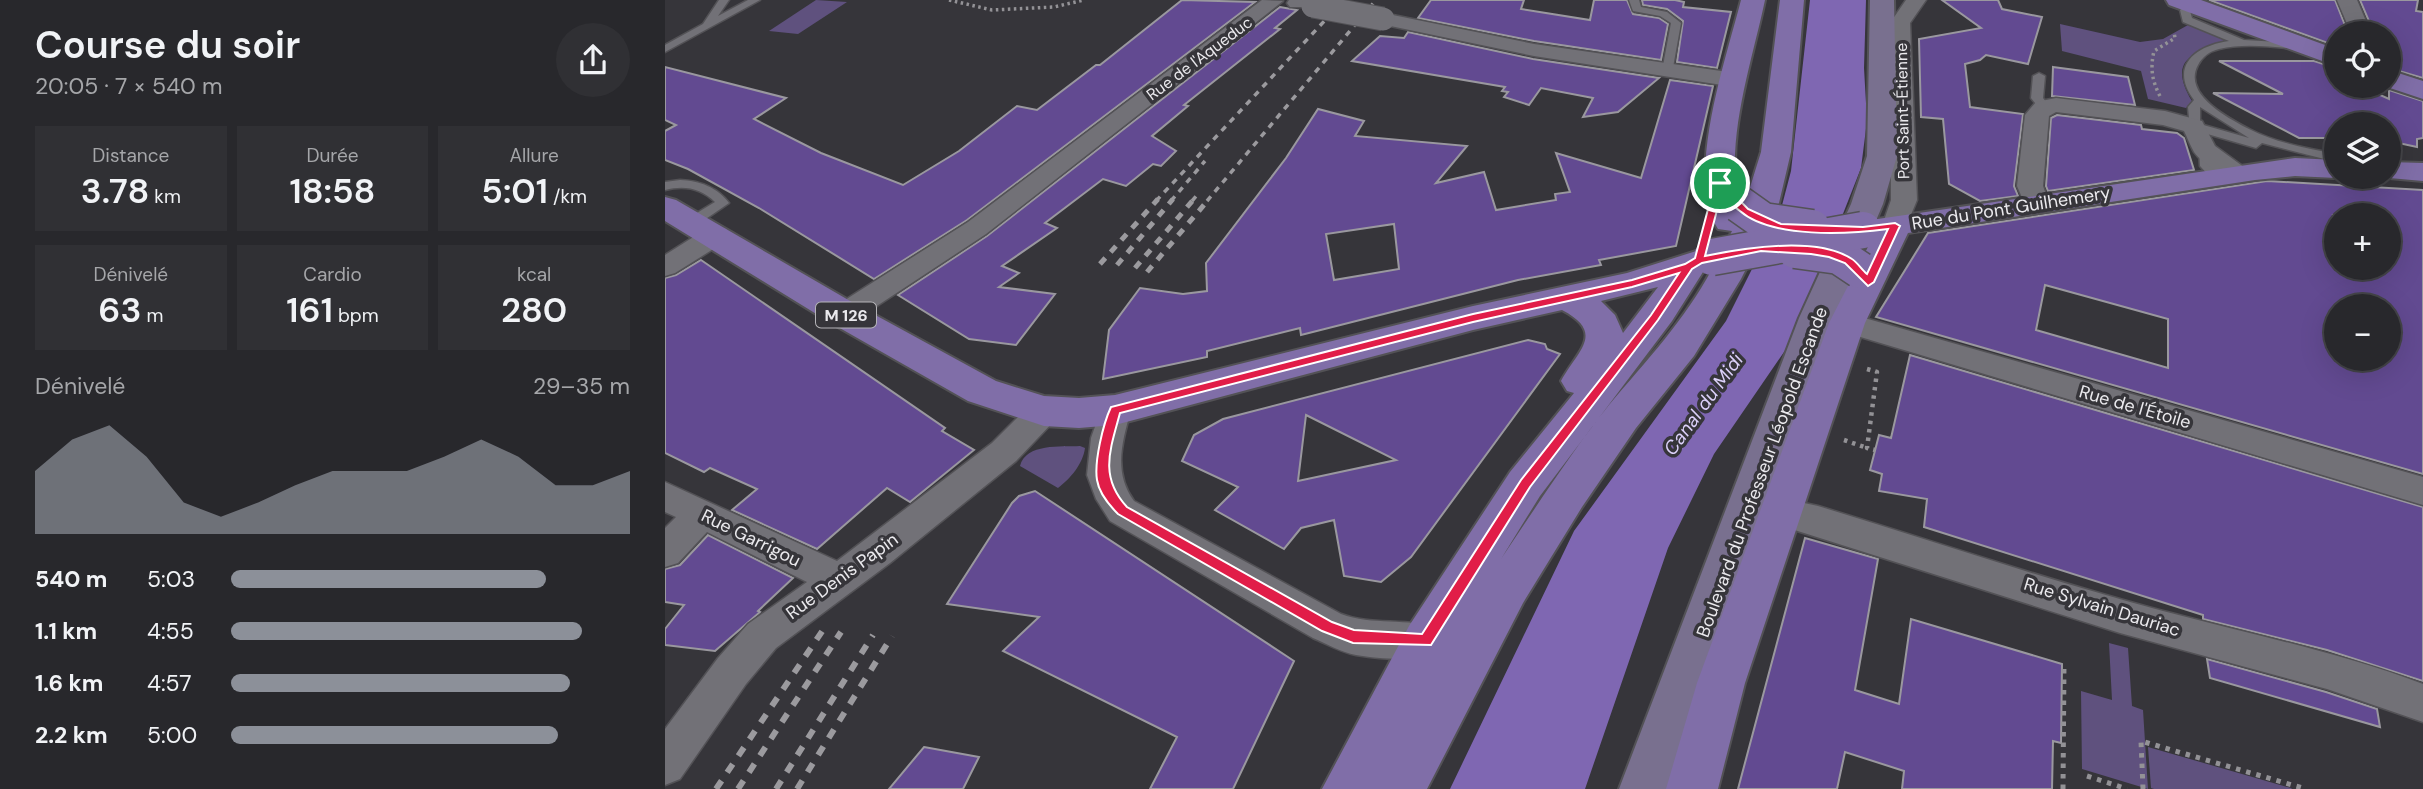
<!DOCTYPE html>
<html lang="fr">
<head>
<meta charset="utf-8">
<style>
	body { margin:0; font-family:"DM Sans",sans-serif; background:#303034; color:#f1f3f6; height:100vh; display:flex; flex-direction:column; font-size:26px; white-space:nowrap }
	* { box-sizing:border-box; margin:0 }
	p { font-size:23px; color:#a5a6a9 }
	.icon { flex:none; width:38px; height:38px; fill:none; stroke:currentColor; stroke-width:2; stroke-linecap:round; stroke-linejoin:round }
	.map { position:relative; flex:1; overflow:hidden }
	.drawer { display:flex; flex-direction:column; background:#28282c; width:665px }
	.drawer>* { flex:none }
	.buttons { position:absolute; left:1659px; top:21px; display:grid; gap:14px }
	.buttons a { display:grid; place-items:center; width:77px; height:77px; border-radius:50%; background:#28282c; box-shadow:0 7px 28px #0002,0 0 0 2px #444448; font-size:35px }
	.pin { position:absolute; display:grid; place-items:center; width:60px; height:60px; color:#fff; margin:-30px; border:4px solid #fff; border-radius:50%; box-shadow:0 2px 7px #0007 }
	.round { display:grid; place-items:center; flex:none; width:74px; height:74px; border-radius:37px; background:#303034 }
	.head { display:flex; align-items:center; justify-content:space-between; height:119px; padding:0 35px }
	h1 { font-size:38px; font-weight:600; line-height:52px }
	.metrics { display:grid; grid-template-columns:repeat(3,1fr); gap:10px; height:119px; padding:7px 35px }
	.metrics div { display:grid; align-content:center; border-radius:0px; background:#303034; text-align:center }
	.metrics b { font-size:35px; font-weight:600 }
	.metrics small { font-size:19px; font-weight:400 }
	.metrics p { font-size:19px }
	.chart { height:196px; padding:14px 35px }
	.chart p { display:flex; justify-content:space-between }
	.chart svg { width:100%; height:126px; margin-top:7px; fill:#8c9099; opacity:.7 }
	ul { padding:0 35px; list-style:none; font-size:23px }
	li { display:grid; grid-template-columns:112px 84px 1fr; align-items:center; height:52px }
	li i { height:18px; border-radius:9px; background:#8c9099 }
	main { display:flex; flex:1; min-height:0 }
	.map>svg:first-child { display:block }
</style>
</head>
<body>
<main>
<section class="drawer">
<div class="head"><div><h1>Course du soir</h1><p>20:05 · 7 × 540 m</p></div><a class="round"><svg class="icon" aria-label="share" viewBox="0 0 24 24"><path d="M12 15V3M7 8l5-5 5 5M5 13v7h14v-7"/></svg></a></div>
<div class="metrics">
<div><p>Distance</p><b>3.78<small> km</small></b></div>
<div><p>Durée</p><b>18:58</b></div>
<div><p>Allure</p><b>5:01<small> /km</small></b></div>
</div>
<div class="metrics">
<div><p>Dénivelé</p><b>63<small> m</small></b></div>
<div><p>Cardio</p><b>161<small> bpm</small></b></div>
<div><p>kcal</p><b>280</b></div>
</div>
<div class="chart"><p><span>Dénivelé</span>29–35 m</p>
<svg viewBox="0 0 160 44" preserveAspectRatio="none"><path d="M0 44V22L10 11L20 6L30 17L40 33L50 38L60 33L70 27L80 22L90 22L100 22L110 17L120 11L130 17L140 27L150 27L160 22V44z"/></svg>
</div>
<ul>
<li><b>540 m</b>5:03<i style="width:79%"></i></li>
<li><b>1.1 km</b>4:55<i style="width:88%"></i></li>
<li><b>1.6 km</b>4:57<i style="width:85%"></i></li>
<li><b>2.2 km</b>5:00<i style="width:82%"></i></li>
</ul>
</section>
<div class="map">
<svg width="1758" height="789" viewBox="0 0 1758 789">
	<rect width="100%" height="100%" fill="#36353a"/>
	<!-- green -->
	<g fill="#5f517e">
		<path d="M151,0L182,2L133,34L104,31Z"/>
		<path d="M1395,24L1475,42L1498,39L1523,25L1564,41C1531,54 1501,56 1527,101L1521,108L1483,99L1476,71L1397,51Z"/>
		<path d="M415,446L420,448C418,464 405,479 393,488L355,466C361,443 396,447 415,446Z"/>
		<path d="M1444,643L1463,648L1467,706L1478,710L1483,789L1417,769L1416,691L1447,700Z"/>
		<path d="M1483,747L1626,788L1627,789H1489L1486,788Z"/>
	</g>
	<!-- water -->
	<path fill="#7f67b2" d="M1145,0H1201L1199,68L1202,121L1196,168L1130,336L1049,454L1003,548L920,789H785L909,531L1061,321L1115,213L1126,171Z"/>
	<!-- building -->
	<g fill="#624a91" stroke="#9a989f" stroke-width="2" fill-rule="evenodd">
		<path d="M517,0L590,2L302,220L209,279L94,208L23,169L0,160V131L11,125L0,120V67L121,98L89,119L156,153L238,185L294,151L352,106L372,110L431,65H435Z"/>
		<path d="M766,0H859L856,9L925,20L929,0H962L968,14L994,18L1003,24L996,60L869,41L753,18Z"/>
		<path d="M977,0H1010L1019,2L1018,7L1066,12L1052,68L1012,62L1018,21L1002,9L978,5Z"/>
		<path d="M1277,0H1333L1337,9L1377,17L1363,64L1321,55L1315,60L1300,64L1305,107L1358,114L1349,186L1353,196L1315,201L1284,184L1278,119L1256,117L1254,39L1316,28Z"/>
		<path d="M1544,0H1670L1683,33H1671V46Z"/>
		<path d="M1695,0H1753L1751,11L1758,12V78L1724,68V33H1709Z"/>
		<path d="M615,7L632,10L610,28L615,29L519,105L523,106L487,136L511,151L496,166L488,164L461,186L438,179L380,223L392,228L337,266L354,273L334,287L390,294L351,345L304,339L233,295L322,236Z"/>
		<path d="M743,32L868,59L994,78L953,112L918,117L928,98L876,88L864,105L839,97L843,92L837,91L840,87L687,61L715,36L739,38Z"/>
		<path d="M1554,61H1649L1671,68V86H1695L1724,99V90L1758,101V138L1752,139V147L1724,141V124H1671V138H1634L1548,93L1618,94Z"/>
		<path d="M1388,67L1463,77L1470,105L1387,96Z"/>
		<path d="M1005,80L1048,86L1011,246L934,260L936,265L853,280L636,335L635,328L542,351V357L438,379L444,330L475,288L518,294L542,291L541,263L621,158L653,109L699,121L690,136L802,146L771,183L819,172L831,210L891,200L890,194L905,192L891,153L976,178ZM729,224L734,269L669,280L661,234Z"/>
		<path d="M1392,115L1476,125L1477,129L1512,133L1519,138L1529,170L1383,191L1381,186L1386,118Z"/>
		<path d="M1602,181L1758,190V474L1211,317L1263,233ZM1668,215H1724V268H1671V228ZM1380,285L1503,319V368L1371,330ZM1671,306H1724V359H1671Z"/>
		<path d="M36,260L280,428L277,431L309,450L245,502L222,488L152,549L67,510L92,489L45,468L39,472L0,453V278L11,275Z"/>
		<path d="M863,340L880,344L882,349L895,354L746,557L716,582L679,576L669,520L636,528L619,549L550,510L573,487L517,461L529,435L558,419ZM641,415L731,460L633,481Z"/>
		<path d="M1245,355L1758,507V681L1662,650L1538,619V615L1259,527L1262,499L1214,491L1217,474L1205,470L1214,435L1226,438Z"/>
		<path d="M370,491L629,661L568,789H485L512,737L338,651L374,617L282,604L347,503L354,496Z"/>
		<path d="M43,535L128,578L93,611L95,612L50,651L0,645V629L19,605L0,602V569L15,565Z"/>
		<path d="M1140,538L1213,559L1190,690L1234,704L1246,619L1397,664L1396,743L1388,741L1387,789H1237L1239,771L1180,752L1172,789H1073Z"/>
		<path d="M1542,659L1661,692L1712,709L1715,727L1545,678Z"/>
		<path d="M259,747L314,757L298,789H224Z"/>
	</g>
	<g fill="none" stroke-linecap="round" stroke-linejoin="round">
		<defs>
			<g id="lane">
				<path d="M54,0H64L53,16L83,0H95L0,52V45L38,24Z"/>
				<path d="M964,0H974L976,7L1002,12L1016,23L1007,73L997,71L1006,23L995,16L968,11Z"/>
				<path d="M1526,2L1531,5L1525,11L1527,18L1579,40L1634,43L1639,46L1634,49C1608,47 1579,43 1554,49C1545,51 1537,57 1533,65C1517,94 1563,118 1584,129C1611,143 1641,148 1671,154V162L1597,143L1591,148L1525,129L1523,107L1529,100C1504,66 1530,46 1564,41L1518,22L1515,10ZM1535,107L1584,138L1535,124Z"/>
				<path d="M1374,73L1380,76L1378,98L1385,107L1379,110L1375,109L1366,98L1368,76Z"/>
				<path d="M1540,146L1546,150L1547,165L1557,176L1555,179H1547L1535,166L1534,150Z"/>
				<path d="M15,180C35,181 52,187 64,203L32,225H22V219L50,202C36,188 19,185 0,190V182Z"/>
			</g>
			<g id="street">
				<path d="M597,0L618,1L321,234L189,321L179,324L169,321L164,314L169,307L303,222Z"/>
				<path d="M624,0H644L639,7H625L622,3Z"/>
				<path d="M1241,0H1261L1245,23L1252,200L1239,232L1230,234L1221,232L1217,226L1226,200L1225,23Z"/>
				<path d="M1672,0H1692L1706,33H1686Z"/>
				<path d="M718,13L869,44L1070,73L1078,75L1081,80L1078,85L1070,87L869,56L711,23L708,19L711,15Z"/>
				<path d="M1391,98L1500,111L1537,121L1550,146L1587,173L1583,178C1567,182 1538,165 1529,152C1525,145 1522,137 1519,131L1498,125L1391,112L1384,116L1378,186L1384,203L1380,209L1371,211L1362,209L1352,186L1360,115L1371,102Z"/>
				<path d="M51,226L61,229L64,235L61,241L10,273L0,276V255L41,229Z"/>
				<path d="M1182,313L1758,477V505L1172,330L1167,323L1172,316Z"/>
				<path d="M450,398L461,401L466,410C457,442 448,472 469,501L676,614C707,626 743,617 775,629L780,641L775,653C751,662 716,659 691,655C676,652 662,644 648,638L445,521L431,499L422,475L426,438L439,401Z"/>
				<path d="M379,399L390,402L395,411L390,420L351,461L225,563L111,648L81,684L15,779L0,785V729L53,658L83,624L142,582L42,532L13,563L0,567V528L11,517L0,512V482L172,561L327,443L368,402Z"/>
				<path d="M1116,498L1153,506C1268,541 1382,580 1498,611C1585,634 1673,652 1758,684V722L1662,689L1455,633L1104,522L1099,512L1104,502Z"/>
			</g>
			<path id="secondary" d="M1205,0H1229L1232,156L1218,204L1170,318L1006,789H954L1134,318L1186,204L1202,156Z"/>
			<g id="primary">
				<path d="M1076,0H1100C1087,63 1056,150 1077,213L1096,152L1115,0H1139L1126,152L1114,203L1076,279L1029,356L971,428L917,507L858,603L762,789H657L744,626L845,472L909,393L902,391L896,381C913,350 941,333 897,310L808,330L450,425L414,428L379,426L303,401L166,323L0,221V197L11,200L192,305L331,381L379,396L414,398L450,395L808,306L962,273L1047,246L1058,249L1067,231L1053,229C1019,178 1062,56 1076,0ZM1047,269C1020,320 981,361 944,405C905,454 871,507 836,559L875,496L1007,321L1038,272ZM993,287L958,333L950,315L936,301Z"/>
				<path d="M1501,0H1536L1671,49V66L1504,5Z"/>
				<path d="M1724,70L1758,81V99L1719,86H1724Z"/>
				<path d="M1630,158L1671,160V177H1677L1671,178L1630,176L1590,180L1243,233L1200,323L1080,683L1053,789H1001L1032,683L1164,323L1207,239L1192,236L1188,229L1192,222Z"/>
				<path d="M1724,162L1758,163V181L1713,177H1724Z"/>
			</g>
		</defs>
		<!-- lane casing -->
		<use href="#lane" stroke="#535256" stroke-width="3"/>
		<!-- street casing -->
		<use href="#street" stroke="#535256" stroke-width="3"/>
		<!-- secondary casing -->
		<use href="#secondary" stroke="#535256" stroke-width="4"/>
		<!-- primary casing -->
		<use href="#primary" stroke="#535256" stroke-width="4"/>
		<!-- path-far2 -->
		<g stroke="#939296" stroke-width="3.5" stroke-dasharray="2.5 3.5" stroke-linecap="butt">
			<path d="M284,0L327,10L389,7L419,0"/>
			<path d="M1495,96C1487,81 1485,68 1489,51L1510,38L1509,32"/>
		</g>
		<!-- path-far1 -->
		<g stroke="#939296" stroke-width="4.5" stroke-dasharray="3.5 5" stroke-linecap="butt">
			<path d="M1202,369L1212,372L1202,448L1210,450"/>
			<path d="M1179,440L1202,448"/>
		</g>
		<!-- path -->
		<g stroke="#939296" stroke-width="5" stroke-dasharray="4.5 6" stroke-linecap="butt">
			<path d="M1422,776L1462,789"/>
			<path d="M1398,789L1399,664"/>
			<path d="M1478,789L1476,741L1641,789"/>
		</g>
		<!-- lane -->
		<use href="#lane" fill="#727177" fill-rule="evenodd"/>
		<!-- street -->
		<use href="#street" fill="#727177" fill-rule="evenodd"/>
		<!-- secondary -->
		<use href="#secondary" fill="#79708f" fill-rule="evenodd"/>
		<!-- primary -->
		<use href="#primary" fill="#806ea8" fill-rule="evenodd"/>
		<!-- rail-far2 -->
		<g stroke="#9b9a9e" stroke-width="3.5" stroke-dasharray="6 6" stroke-linecap="butt">
			<path d="M491,201L679,0"/>
			<path d="M506,201L540,161"/>
			<path d="M527,201L533,194"/>
			<path d="M542,201L711,0"/>
		</g>
		<!-- rail-far1 -->
		<g stroke="#9b9a9e" stroke-width="5" stroke-dasharray="8 8" stroke-linecap="butt">
			<path d="M435,264L493,199"/>
			<path d="M452,265L508,199"/>
			<path d="M470,268L529,199"/>
			<path d="M482,272L544,199"/>
		</g>
		<!-- rail -->
		<g stroke="#9b9a9e" stroke-width="6" stroke-dasharray="10 10" stroke-linecap="butt">
			<path d="M51,789L158,630"/>
			<path d="M73,789L176,632"/>
			<path d="M111,789L208,635"/>
			<path d="M132,789L227,636"/>
		</g>
		<defs>
			<path id="street-bridge" d="M648,6L718,19"/>
			<g id="primary-bridge">
				<path d="M1074,204L1098,221L1147,228"/>
				<path d="M1130,250L1174,256L1195,270"/>
				<path d="M1047,257L1198,230"/>
			</g>
		</defs>
		<!-- street-bridge casing -->
		<use href="#street-bridge" stroke="#535256" stroke-width="25" stroke-linecap="butt"/>
		<!-- primary-bridge casing -->
		<use href="#primary-bridge" stroke="#535256" stroke-width="39" stroke-linecap="butt"/>
		<!-- street-bridge -->
		<use href="#street-bridge" stroke="#727177" stroke-width="23"/>
		<!-- primary-bridge -->
		<use href="#primary-bridge" stroke="#806ea8" stroke-width="36"/>
	</g>
	<!-- route -->
	<path fill="#e11d48" stroke="#fff" stroke-width="2" fill-rule="evenodd" d="M1055,180L1083,209L1116,224L1198,227L1230,223L1235,226L1209,282L1203,286L1180,263L1164,257L1146,254L1096,251L1037,263L1027,269L993,320L865,487L766,645L688,643L657,631L453,514C444,505 434,493 432,480C429,462 438,424 446,407L808,314L967,280L1020,264L1030,258L1050,183ZM1057,191C1063,198 1068,206 1075,211C1107,239 1184,234 1223,229L1202,274C1197,270 1192,262 1187,259C1152,236 1079,248 1040,256ZM1014,273L986,315L856,480L757,634L689,630L667,622L462,507C434,477 445,450 455,413L808,322L967,287Z"/>
	<g text-anchor="middle" stroke-width="7" stroke-linejoin="round" paint-order="stroke">
		<!-- far-street labels -->
		<g font-size="16" fill="#ebeaee" stroke="#36353a">
			<text transform="translate(534 58) rotate(-37)" y="6">Rue de l'Aqueduc</text>
			<text transform="translate(1237 111) rotate(-91)" y="6">Port Saint-Étienne</text>
		</g>
		<!-- shield labels -->
		<rect fill="#36353a" stroke="#b5b4b8" stroke-width="2" x="151" y="302.5" width="60" height="25" rx="5"/>
		<g font-size="16" font-weight="bold" fill="#ebeaee">
			<text x="181" y="321">M 126</text>
		</g>
		<!-- street labels -->
		<g font-size="18" fill="#ebeaee" stroke="#36353a">
			<text transform="translate(1346 208) rotate(-9)" y="6">Rue du Pont Guilhemery</text>
			<text transform="translate(1470 407) rotate(16)" y="6">Rue de l'Étoile</text>
			<text transform="translate(1097 472) rotate(-70)" y="6">Boulevard du Professeur Léopold Escande</text>
			<text transform="translate(86 538) rotate(26)" y="6">Rue Garrigou</text>
			<text transform="translate(177 576) rotate(-36)" y="6">Rue Denis Papin</text>
			<text transform="translate(1437 607) rotate(17)" y="6">Rue Sylvain Dauriac</text>
		</g>
		<!-- water labels -->
		<g font-size="19" font-style="italic" fill="#dcd1fa" stroke="#36353a">
			<text transform="translate(1038 404) rotate(-54)" y="7">Canal du Midi</text>
		</g>
	</g>
</svg>
<div class="buttons">
<a><svg class="icon" aria-label="locate" viewBox="0 0 24 24"><circle cx="12" cy="12" r="6"/><path d="M12 2v4M12 18v4M2 12h4M18 12h4"/></svg></a>
<a><svg class="icon" aria-label="layers" viewBox="0 0 24 24"><path d="M12 4l9 5-9 5-9-5zM3 14l9 5 9-5"/></svg></a>
<a>+</a>
<a>−</a>
</div>
<div class="pin" style="left:1055px;top:183px;background:#1e9e55"><svg class="icon" aria-label="arrive" viewBox="0 0 24 24"><path d="M6 21V4h12l-3 4 3 4H6"/></svg></div>
</div>
</main>
</body>
</html>
